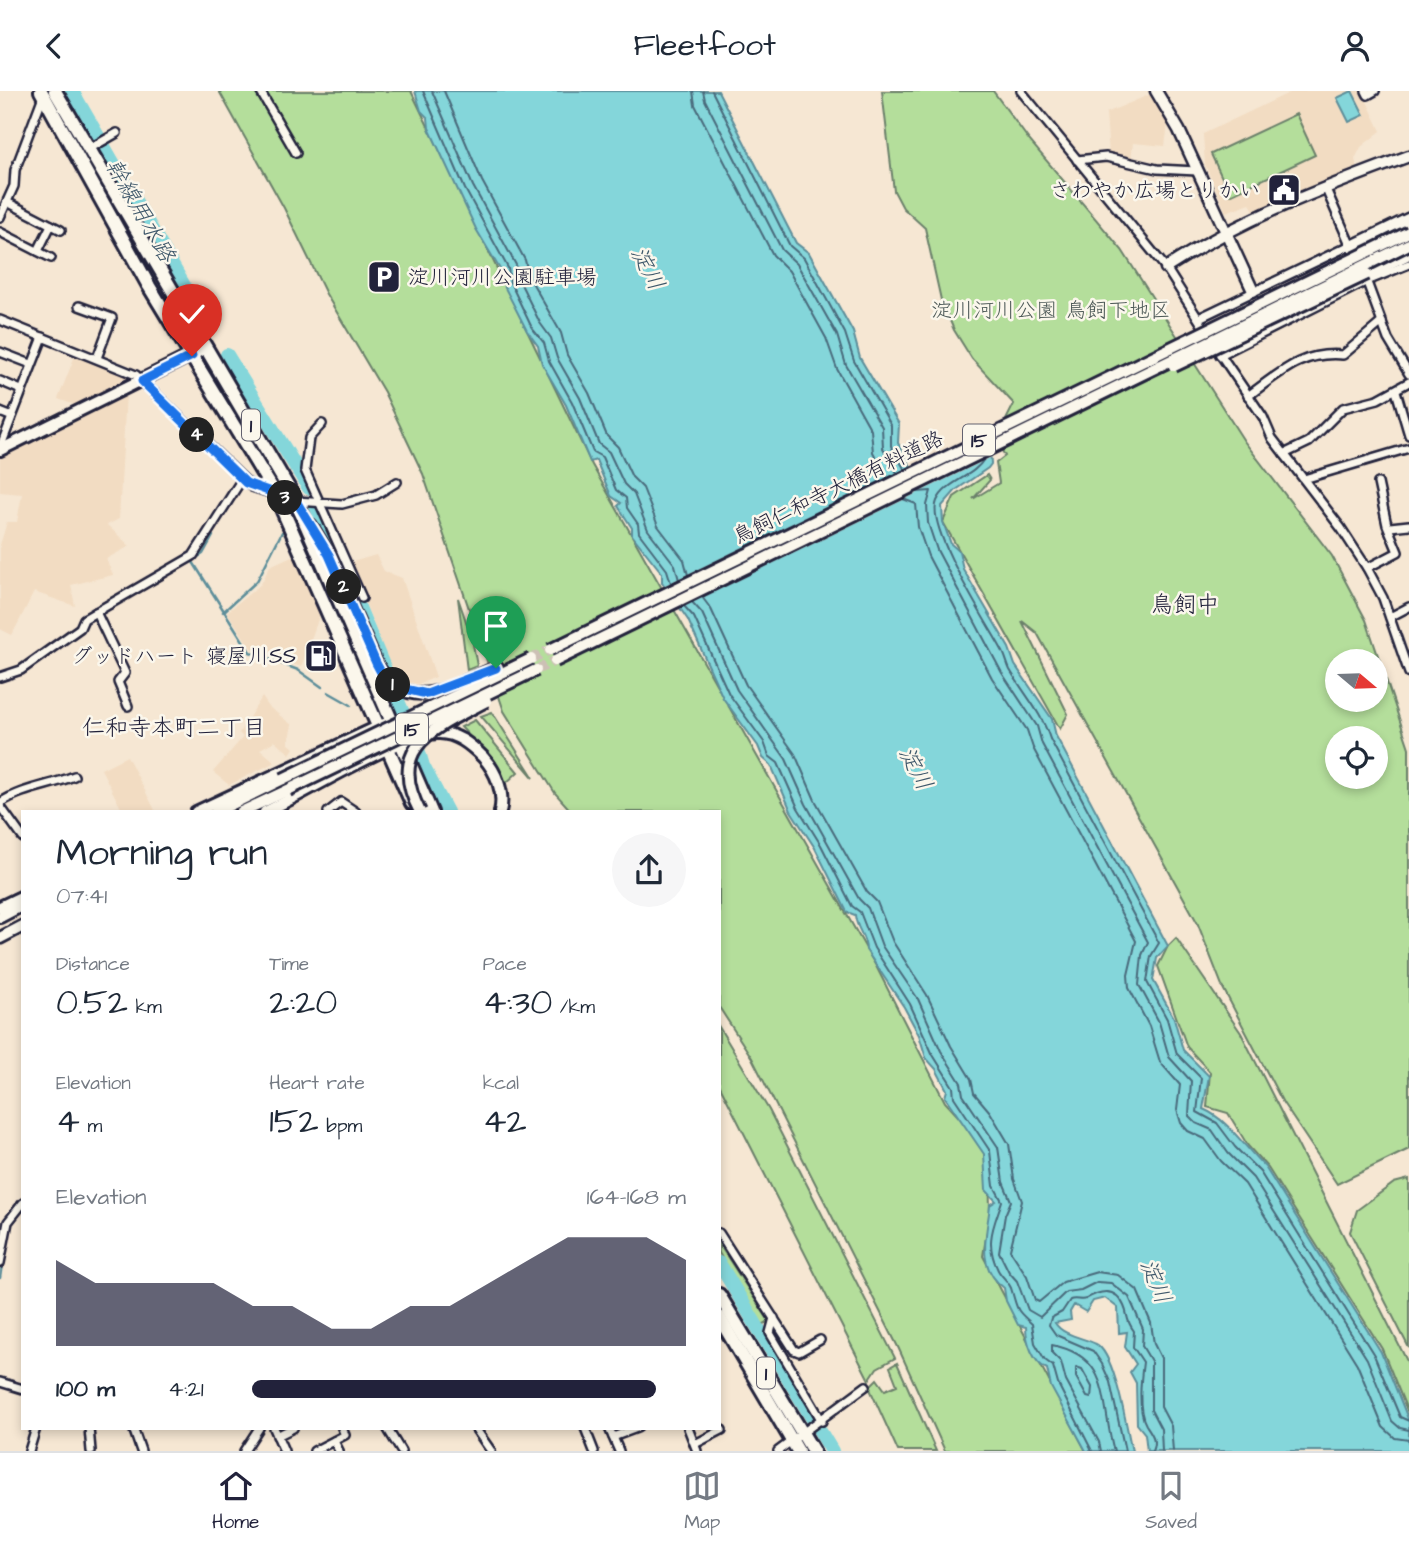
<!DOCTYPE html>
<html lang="en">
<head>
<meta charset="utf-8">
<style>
	body { margin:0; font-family:"Architects Daughter","Klee One",sans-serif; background:#f6f6f7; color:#1f2937; height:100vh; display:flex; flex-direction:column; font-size:26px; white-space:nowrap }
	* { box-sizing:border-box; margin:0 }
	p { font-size:23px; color:#747a83 }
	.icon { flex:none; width:38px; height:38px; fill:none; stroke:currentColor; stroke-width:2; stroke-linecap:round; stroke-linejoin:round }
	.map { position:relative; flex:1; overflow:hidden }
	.panel { position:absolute; left:21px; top:719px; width:700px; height:620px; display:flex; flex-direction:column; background:#fff; border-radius:0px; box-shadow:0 4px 10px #0003 }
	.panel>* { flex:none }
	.needle { width:46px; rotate:109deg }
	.controls { position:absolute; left:1325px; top:558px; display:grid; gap:14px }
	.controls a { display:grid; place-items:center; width:63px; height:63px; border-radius:50%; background:#fff; box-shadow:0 4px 10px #0003; font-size:35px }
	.pin { position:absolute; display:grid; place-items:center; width:60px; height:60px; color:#fff; margin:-72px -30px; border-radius:50% 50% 50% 0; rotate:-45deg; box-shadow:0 0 7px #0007 }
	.pin .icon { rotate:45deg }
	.km { position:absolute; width:35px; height:35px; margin:-18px; border-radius:50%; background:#222; color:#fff; font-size:19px; line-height:35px; text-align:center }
	.round { display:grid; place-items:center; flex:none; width:74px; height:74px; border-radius:37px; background:#f6f6f7 }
	.headline { display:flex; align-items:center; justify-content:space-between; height:119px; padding:0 35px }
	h1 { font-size:38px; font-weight:600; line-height:52px }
	.figures { display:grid; grid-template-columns:repeat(3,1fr); gap:10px; height:119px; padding:7px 35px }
	.figures div { display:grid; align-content:center }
	.figures b { font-size:35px; font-weight:600 }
	.figures small { font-size:19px; font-weight:400 }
	.figures p { font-size:19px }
	.chart { height:196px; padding:14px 35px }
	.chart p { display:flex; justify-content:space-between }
	.chart svg { width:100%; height:126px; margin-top:7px; fill:#22223b; opacity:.7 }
	ul { padding:0 35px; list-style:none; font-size:23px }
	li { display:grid; grid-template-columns:112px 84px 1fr; align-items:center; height:52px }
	li i { height:18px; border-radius:9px; background:#22223b }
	header { display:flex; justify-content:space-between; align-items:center; height:91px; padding:0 35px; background:#fff; font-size:32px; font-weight:600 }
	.tab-bar { display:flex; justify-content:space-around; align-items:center; height:98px; border-top:2px solid #e0e1e3; background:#fff; font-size:19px; color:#747a83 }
	.tab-bar a { display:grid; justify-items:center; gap:4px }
	.tab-bar .active { color:#22223b }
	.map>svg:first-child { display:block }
</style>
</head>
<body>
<header><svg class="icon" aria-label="back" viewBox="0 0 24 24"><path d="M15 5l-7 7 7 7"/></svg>Fleetfoot<svg class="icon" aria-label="person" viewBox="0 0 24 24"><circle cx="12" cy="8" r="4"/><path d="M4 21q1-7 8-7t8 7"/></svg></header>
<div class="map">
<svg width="1409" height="1360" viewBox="0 0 1409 1360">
	<rect width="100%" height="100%" fill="#f6e7d3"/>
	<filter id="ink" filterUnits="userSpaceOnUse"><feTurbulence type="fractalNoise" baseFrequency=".0143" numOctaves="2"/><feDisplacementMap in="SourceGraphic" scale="14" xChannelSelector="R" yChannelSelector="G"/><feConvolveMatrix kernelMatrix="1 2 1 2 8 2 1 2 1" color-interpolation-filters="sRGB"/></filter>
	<g filter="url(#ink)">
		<!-- built -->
		<g fill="#f2dcc2">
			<path d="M1293,0H1362L1381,40L1361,56L1355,68L1358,81L1255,122L1250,112L1226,121L1205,74L1203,43Z"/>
			<path d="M1151,3L1168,32L1165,55L1133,52L1131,69L1109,64L1106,22Z"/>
			<path d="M76,262L127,281L129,289L75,314L58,308Z"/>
			<path d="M126,303L119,428L107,434L130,455L106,468L113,484L71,494L75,515L34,501L12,544L0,538V454L7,431H17L22,403L0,401V366Z"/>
			<path d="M294,464L320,523L301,576L253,560L227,521L261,493L270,475Z"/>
			<path d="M376,464L384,480L402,487L436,586L416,594L414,592L403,597L398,594L349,472Z"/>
			<path d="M262,606L269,616L292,634L288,652L294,657L290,663L275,650L260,658L275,671L229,694L213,681L243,646L239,642Z"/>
			<path d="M127,665L156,721H123L101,678Z"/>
		</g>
		<!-- green -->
		<g fill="#b4de9b" stroke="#6b806b" stroke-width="2" fill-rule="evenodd">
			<path d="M219,0H411L592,374L877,877L945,1011L968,1036L989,1070L990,1121L983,1165L1086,1360H945L898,1256L752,967L719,916V721H572L555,702L504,620L423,383L384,301L326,203L284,117Z"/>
			<path d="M882,0H993L1029,49L1122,159L1244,350L1332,465L1366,529L1409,657V1058L1337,1093L1283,1012L1223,897L1197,831L1037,542L1022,530L1068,623L1060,638L943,431L954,406L987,384L990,389L973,408L999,392L996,372L1005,365L996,349L1014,313L972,268L954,239L941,209L925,137L903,117L894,100ZM1337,570H1376V609H1337ZM1337,648H1376V686H1337Z"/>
			<path d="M1296,23L1315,64L1230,104L1211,63Z"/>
			<path d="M458,507L472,548L477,575L467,579Z"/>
			<path d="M492,621L534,687L481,625Z"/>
			<path d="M475,629L518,681L504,694L492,669L461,636Z"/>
			<path d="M1176,847L1241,942L1409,1274V1324L1382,1258L1268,1077L1248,1055L1228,1022L1207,1016L1210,981L1187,956L1158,875L1168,855Z"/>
			<path d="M719,936L769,1019L895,1267L877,1277L869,1289L719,993Z"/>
			<path d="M1409,1088V1257L1350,1141L1357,1119L1394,1092Z"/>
			<path d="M719,1153L769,1230L762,1234L719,1162Z"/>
			<path d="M897,1272L936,1360H898L869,1296L877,1288L885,1299L897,1294L890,1276Z"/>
		</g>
		<!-- water -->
		<g fill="#84d6da" stroke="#5d8e9a" stroke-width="2">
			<path d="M415,0H718L796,152L809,162L853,241L860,267L899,333L898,352L916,385L990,353L991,373L988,377L956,399L942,415L943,431L951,453L959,460L963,478L1009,557L1015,574L1052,628L1056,645L1168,855L1157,867L1153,889L1174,927L1183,959L1209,985L1203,1018C1229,1029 1244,1056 1265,1076L1381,1261L1409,1330V1360H1147L1145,1343L1137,1333L1136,1292L1130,1281L1136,1273L1125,1256L1127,1241L1119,1242L1118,1217L1105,1207L1093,1210L1086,1221L1074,1214L1070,1221L1071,1229L1055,1232C1063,1245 1085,1247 1096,1253C1116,1263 1127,1341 1132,1360H1086L1051,1296L1047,1278C1033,1272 1026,1250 1026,1236L1018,1234L1006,1210L1004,1197C975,1175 987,1144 990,1114L996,1110L986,1099L984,1063L945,1006L947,999L936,978L926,967L919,944L904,916L866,859C866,845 856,838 855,824L847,821L815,757L791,720L771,674L763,667L758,655L723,607L688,529L662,491V482L632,444V437L618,415L621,412L611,405L596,369L590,371L566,314L542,273L538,255L527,240L503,193L501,180L476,138L429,37L428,27L421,20Z"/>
			<path d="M1352,0L1364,24L1349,31L1337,7Z"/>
		</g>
		<!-- pier -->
		<path fill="#f6e7d3" d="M992,350L994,365L675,520L661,496L914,374L918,381Z"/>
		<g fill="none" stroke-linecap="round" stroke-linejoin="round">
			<!-- shore -->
			<g stroke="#496a7b" stroke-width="2">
				<path d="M423,0L465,98L508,177L510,191L532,237L544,252L549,270L572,311L593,361L602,366L616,399L626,407L627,417L638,433L639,442L667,479L671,492"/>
				<path d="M432,0L473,95L516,174L519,189L540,232L551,247L557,267L580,307L599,353L609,361L624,393L634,403L648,439L675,474L679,489"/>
				<path d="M444,0L482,90L525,169L529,186L561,242L567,264L589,302L607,345L618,356L632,386L643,397L658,435L684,469L688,484"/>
				<path d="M693,0L695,14L773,164L789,180L826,247L837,278L871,339L873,361L887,387"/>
				<path d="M703,0L705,9L782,159L797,173L837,244L846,274L882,336L883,357L897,382"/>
				<path d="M712,0L790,155L804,167L845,242L854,270L891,334V355L905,379"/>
				<path d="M984,368C974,386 946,390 937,410C925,436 988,533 1002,559C1006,566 1007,573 1010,579C1024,603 1042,622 1050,648L1159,852L1151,865L1147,891L1167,928L1177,963L1201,987L1197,1021L1217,1032L1235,1056L1260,1081L1374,1264L1400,1326L1409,1330"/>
				<path d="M917,401L931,400L927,414L928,432L937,459L1002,582L1037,635L1042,653L1148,851L1142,864L1139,894L1159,931L1169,966L1191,990L1189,1025L1196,1032L1212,1039L1228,1062L1253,1087L1367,1268L1392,1330L1400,1337L1409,1339"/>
				<path d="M903,408L916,413L918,436L928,465L992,587L1027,639L1033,657L1136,850L1128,884L1129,897L1149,935L1160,971L1180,994L1177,1019L1181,1032L1188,1040L1205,1048L1221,1070L1245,1093L1357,1273L1383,1336L1395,1347L1409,1349"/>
				<path d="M702,506L711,518L746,594L795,663L815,709L867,801L877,811L893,851L927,904L951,955L971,988L974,1002L990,1021L1009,1053L1014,1088L1022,1110L1010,1159L1027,1185L1035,1209L1039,1211L1063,1191L1097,1181L1118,1184L1137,1199L1151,1232L1154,1253L1161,1267V1316L1171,1335L1173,1360"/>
				<path d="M692,511L702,522L737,599L786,668L806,713L859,808L868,817L882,855L918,908L941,960L961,992L963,1004L998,1056L1003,1091L1011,1110L1005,1124L999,1161L1009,1181L1017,1190L1028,1219L1040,1226L1066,1201L1081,1199L1097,1191L1111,1192L1129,1206L1143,1238L1142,1255L1151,1270V1319L1161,1338L1162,1360"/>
				<path d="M684,515L694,526L729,603L764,651L769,665L778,672L798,717L821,754L852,815L860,821L874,857L910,913L933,964L953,996L954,1006L990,1060L994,1095L1002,1110C994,1135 984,1151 998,1179C1001,1185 1008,1190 1011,1197C1018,1219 1014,1217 1032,1233L1035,1252L1045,1269L1053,1275L1058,1293L1092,1360"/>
				<path d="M1076,1276L1082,1278L1092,1296L1091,1307L1087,1306L1076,1286Z"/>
				<path d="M1101,1360L1099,1351L1066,1290L1061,1271L1052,1262V1254C1113,1266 1100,1312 1114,1360"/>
				<path d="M1125,1360L1110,1291L1102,1273L1093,1260L1056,1244L1049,1234L1051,1227L1062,1221L1070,1209C1075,1207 1081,1210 1086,1208C1099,1200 1115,1195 1124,1215C1129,1226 1125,1228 1134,1240L1133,1256L1143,1271C1141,1287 1137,1319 1146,1334C1152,1343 1157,1349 1152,1360"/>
			</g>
			<!-- stream -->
			<g stroke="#5d8e9a" stroke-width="2.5">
				<path d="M193,471L250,561L298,579L322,596"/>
				<path d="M175,480L203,463L213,445"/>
				<path d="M223,521L257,490L282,441"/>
				<path d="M328,601L351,614"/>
				<path d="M0,1187L2,1173"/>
			</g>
			<!-- river -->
			<g stroke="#84d6da" stroke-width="14">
				<path d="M72,0L209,238"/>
				<path d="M227,264L309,397"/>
				<path d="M316,419L341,475"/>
				<path d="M357,512L411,641"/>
				<path d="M418,658L423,675L447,721"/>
				<path d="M719,1172L832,1360"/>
			</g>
			<!-- primary-tunnel -->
			<g stroke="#ccc0b5" stroke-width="10" stroke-dasharray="10 5" stroke-linecap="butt">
				<path d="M531,568L550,559"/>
				<path d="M536,579L555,570"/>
			</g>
			<defs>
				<g id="street">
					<path d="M260,0L296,62"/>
					<path d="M1021,0L1166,177L1208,243"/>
					<path d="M1366,0L1368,4L1375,0"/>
					<path d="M89,58L117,42"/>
					<path d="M1077,69L1106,66L1157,78L1197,80"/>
					<path d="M1325,96L1357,169"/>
					<path d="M7,111L61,139"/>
					<path d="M0,126L14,95L15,79L43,5"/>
					<path d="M0,141L51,167"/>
					<path d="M38,160L51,134"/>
					<path d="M1365,186L1388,248L1409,283"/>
					<path d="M79,215L112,227L97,267"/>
					<path d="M1199,227L1409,126"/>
					<path d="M0,229L136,284L252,396L296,410L342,413L376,404L397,391"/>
					<path d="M1214,254L1263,326L1272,347L1341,437L1367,477L1383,507L1409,582"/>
					<path d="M0,261L31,273"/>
					<path d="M1220,264L1367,190L1409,173"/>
					<path d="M0,290L21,299"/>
					<path d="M1396,300L1409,344"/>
					<path d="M1248,305C1280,282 1301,260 1343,264L1382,231"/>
					<path d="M0,321L10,325"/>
					<path d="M322,333L309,347L305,379L362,507"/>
					<path d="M0,357L43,246"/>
					<path d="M1284,363L1309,351L1343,317L1378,308L1409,291"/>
					<path d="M1304,388L1409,357"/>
					<path d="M1390,436L1409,434"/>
					<path d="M1367,477L1398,461L1387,434L1378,392"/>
					<path d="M96,521L125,582L118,591L128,615"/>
					<path d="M1390,526L1409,516"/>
					<path d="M0,586L21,579L80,537L84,528L193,465L242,388"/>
					<path d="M0,712C22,697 50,695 74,685"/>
					<path d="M0,715L23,747"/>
					<path d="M328,721L341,711L356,721"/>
					<path d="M719,1142L794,1259L799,1261L820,1249"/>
					<path d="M0,1172L8,1131L23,1112"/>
					<path d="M774,1227L770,1242L822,1330"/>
					<path d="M0,1291L23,1298"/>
					<path d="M89,1337L91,1360"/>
					<path d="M133,1337L141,1360"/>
					<path d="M274,1337L284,1360"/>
					<path d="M387,1337L401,1360"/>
					<path d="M475,1337L491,1360"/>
					<path d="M585,1337L594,1360"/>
					<path d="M609,1337L619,1360"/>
					<path d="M688,1337L697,1360"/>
					<path d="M277,1345L293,1337"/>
					<path d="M613,1346L637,1337"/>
					<path d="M334,1350L339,1360"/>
					<path d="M695,1353L722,1339"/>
					<path d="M29,1360L36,1337"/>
					<path d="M244,1360L259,1337"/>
					<path d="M314,1360L345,1344L342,1337"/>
					<path d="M778,1360L866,1295"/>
				</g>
				<g id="secondary">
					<path d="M1156,0L1179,39L1253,200"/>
					<path d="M1166,177C1241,128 1325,96 1409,65"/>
				</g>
				<g id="primary">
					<path d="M1359,157L1409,133"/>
					<path d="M1367,183L1409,163"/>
					<path d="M0,359L206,257"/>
					<path d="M311,434L329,464L376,572C407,627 453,595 496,577L506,581"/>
					<path d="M196,721L384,633"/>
					<path d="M216,721L283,688"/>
					<path d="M241,721L288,699"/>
					<path d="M265,721C306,702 396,645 437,642C456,641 471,654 483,666C496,680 505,702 500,721"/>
					<path d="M0,816L23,805"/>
					<path d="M0,826L23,814"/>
					<path d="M0,847L23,835"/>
				</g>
				<g id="highway">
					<path d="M41,0L149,195L276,404L412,712"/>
					<path d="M55,0L296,410L431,721"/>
					<path d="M719,1204L813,1360"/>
					<path d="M719,1226L798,1360"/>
				</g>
			</defs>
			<!-- street casing -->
			<use href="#street" stroke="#22223b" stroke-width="12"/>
			<!-- secondary casing -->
			<use href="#secondary" stroke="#22223b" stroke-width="15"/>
			<!-- primary casing -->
			<use href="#primary" stroke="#22223b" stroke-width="16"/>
			<!-- highway casing -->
			<use href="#highway" stroke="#22223b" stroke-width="18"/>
			<!-- street -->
			<use href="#street" stroke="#fbf7ec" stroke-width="7"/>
			<!-- secondary -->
			<use href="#secondary" stroke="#fbf7ec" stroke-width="10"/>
			<!-- primary -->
			<use href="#primary" stroke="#fbf7ec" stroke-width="10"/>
			<!-- highway -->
			<use href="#highway" stroke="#fbf7ec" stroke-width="12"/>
			<defs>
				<g id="primary-bridge">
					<path d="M1174,275L1367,183"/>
					<path d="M550,559L1409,141"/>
					<path d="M555,570L1409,153"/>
					<path d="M283,688L531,568"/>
					<path d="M288,699L536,579"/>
					<path d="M420,721C385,654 436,637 486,610"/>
				</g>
			</defs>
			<!-- primary-bridge casing -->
			<use href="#primary-bridge" stroke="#22223b" stroke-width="16" stroke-linecap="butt"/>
			<!-- primary-bridge -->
			<use href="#primary-bridge" stroke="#fbf7ec" stroke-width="10"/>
		</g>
	</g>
	<g fill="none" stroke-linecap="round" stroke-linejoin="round" filter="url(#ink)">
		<defs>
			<path id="route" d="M192,265L142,290L246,392L296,410L329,464L376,572L383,585L396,596L427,603L496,577"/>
		</defs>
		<!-- route casing -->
		<use href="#route" stroke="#fff" stroke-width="14"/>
		<!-- route -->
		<use href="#route" stroke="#1a73e8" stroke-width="9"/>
	</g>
	<!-- icons -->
	<defs>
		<symbol id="civic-square" viewBox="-11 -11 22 22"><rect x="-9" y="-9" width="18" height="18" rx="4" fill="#22223b" stroke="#fbf7ec"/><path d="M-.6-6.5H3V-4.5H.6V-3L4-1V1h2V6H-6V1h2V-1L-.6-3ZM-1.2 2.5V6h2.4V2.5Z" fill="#fff"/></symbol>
		<symbol id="parking-square" viewBox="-11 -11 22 22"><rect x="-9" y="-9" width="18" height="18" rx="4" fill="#22223b" stroke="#fbf7ec"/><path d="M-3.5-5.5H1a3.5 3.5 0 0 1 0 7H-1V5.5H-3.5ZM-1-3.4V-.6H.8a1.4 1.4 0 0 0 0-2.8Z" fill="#fff"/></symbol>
		<symbol id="fuel-square" viewBox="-11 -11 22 22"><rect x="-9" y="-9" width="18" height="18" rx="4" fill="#22223b" stroke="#fbf7ec"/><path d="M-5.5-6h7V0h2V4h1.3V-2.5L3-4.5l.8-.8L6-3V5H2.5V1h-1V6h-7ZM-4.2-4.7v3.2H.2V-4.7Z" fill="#fff"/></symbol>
	</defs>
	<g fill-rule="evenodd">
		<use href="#civic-square" x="1265" y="80" width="38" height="38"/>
		<use href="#parking-square" x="365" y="167" width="38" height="38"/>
		<use href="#fuel-square" x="302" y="546" width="38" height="38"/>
	</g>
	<g text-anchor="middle" stroke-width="5" stroke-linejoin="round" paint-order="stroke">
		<!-- shield labels -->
		<g fill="#fbf7ec" stroke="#636270" stroke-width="2">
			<rect x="242" y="318.5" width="18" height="31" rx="5"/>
			<rect x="963" y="333.5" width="32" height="31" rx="5"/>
			<rect x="396" y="622.5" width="32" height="31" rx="5"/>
			<rect x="757" y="1266.5" width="18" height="31" rx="5"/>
		</g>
		<g font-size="19" font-weight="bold" fill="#22223b">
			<text x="251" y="341">1</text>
			<text x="979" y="356">15</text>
			<text x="412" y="645">15</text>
			<text x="766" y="1289">1</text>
		</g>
		<!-- poi labels -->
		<g font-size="21" fill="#22223b" stroke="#fbf7ec" text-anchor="end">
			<text x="1260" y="106">さわやか広場とりかい</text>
			<text x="408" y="193" text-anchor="start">淀川河川公園駐車場</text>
			<text x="296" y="572">グッドハート 寝屋川SS</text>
		</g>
		<!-- park labels -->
		<g font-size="21" fill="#4e5a58" stroke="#fbf7ec">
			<text x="1051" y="226">淀川河川公園 鳥飼下地区</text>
		</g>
		<!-- street labels -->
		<g font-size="21" fill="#22223b" stroke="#fbf7ec">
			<text transform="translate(838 396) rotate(-26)" y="7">鳥飼仁和寺大橋有料道路</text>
		</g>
		<!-- water labels -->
		<g font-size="23" font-style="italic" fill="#3f586b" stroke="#fbf7ec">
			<text transform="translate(141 119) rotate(60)" y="8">幹線用水路</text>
			<text transform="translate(648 177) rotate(62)" y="8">淀川</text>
			<text transform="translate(916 677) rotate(62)" y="8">淀川</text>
			<text transform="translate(1156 1190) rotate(67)" y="8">淀川</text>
		</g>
		<!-- neighbourhood labels -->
		<g font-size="23" fill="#22223b" stroke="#fbf7ec">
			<text x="1185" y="521">鳥飼中</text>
			<text x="174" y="644">仁和寺本町二丁目</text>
		</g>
	</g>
</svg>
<div class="controls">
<a><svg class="needle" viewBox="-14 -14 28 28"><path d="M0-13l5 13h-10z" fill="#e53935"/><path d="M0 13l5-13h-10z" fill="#747a83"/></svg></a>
<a><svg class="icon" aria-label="locate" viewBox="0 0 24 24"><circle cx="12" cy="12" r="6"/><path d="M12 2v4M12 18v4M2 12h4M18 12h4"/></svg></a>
</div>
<div class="pin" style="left:496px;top:577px;background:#1e9e55"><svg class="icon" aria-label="arrive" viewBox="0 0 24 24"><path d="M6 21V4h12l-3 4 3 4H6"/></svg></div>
<div class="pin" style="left:192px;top:265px;background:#d93025"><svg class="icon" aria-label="check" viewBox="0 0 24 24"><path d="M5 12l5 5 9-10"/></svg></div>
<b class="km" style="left:393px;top:594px">1</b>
<b class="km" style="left:344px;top:496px">2</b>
<b class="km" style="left:285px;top:407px">3</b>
<b class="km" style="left:197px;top:344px">4</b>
<section class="panel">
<div class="headline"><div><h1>Morning run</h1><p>07:41</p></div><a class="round"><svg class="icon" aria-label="share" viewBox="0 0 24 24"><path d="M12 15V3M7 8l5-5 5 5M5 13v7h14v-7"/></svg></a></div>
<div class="figures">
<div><p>Distance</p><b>0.52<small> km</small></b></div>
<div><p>Time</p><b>2:20</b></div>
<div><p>Pace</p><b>4:30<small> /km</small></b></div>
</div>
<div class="figures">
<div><p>Elevation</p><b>4<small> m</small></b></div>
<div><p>Heart rate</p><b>152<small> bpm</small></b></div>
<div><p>kcal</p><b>42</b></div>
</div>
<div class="chart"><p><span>Elevation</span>164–168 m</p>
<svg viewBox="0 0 160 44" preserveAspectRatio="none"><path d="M0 44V14L10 22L20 22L30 22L40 22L50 30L60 30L70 38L80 38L90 30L100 30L110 22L120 14L130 6L140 6L150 6L160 14V44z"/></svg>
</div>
<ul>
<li><b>100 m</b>4:21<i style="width:93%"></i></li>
</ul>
</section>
</div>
<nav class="tab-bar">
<a class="active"><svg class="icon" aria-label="home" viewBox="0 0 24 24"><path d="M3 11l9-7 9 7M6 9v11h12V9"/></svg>Home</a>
<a><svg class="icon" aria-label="map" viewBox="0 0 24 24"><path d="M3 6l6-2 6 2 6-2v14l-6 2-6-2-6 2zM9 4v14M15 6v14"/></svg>Map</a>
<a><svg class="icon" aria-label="saved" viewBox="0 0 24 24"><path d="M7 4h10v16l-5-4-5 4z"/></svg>Saved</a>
</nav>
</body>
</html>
